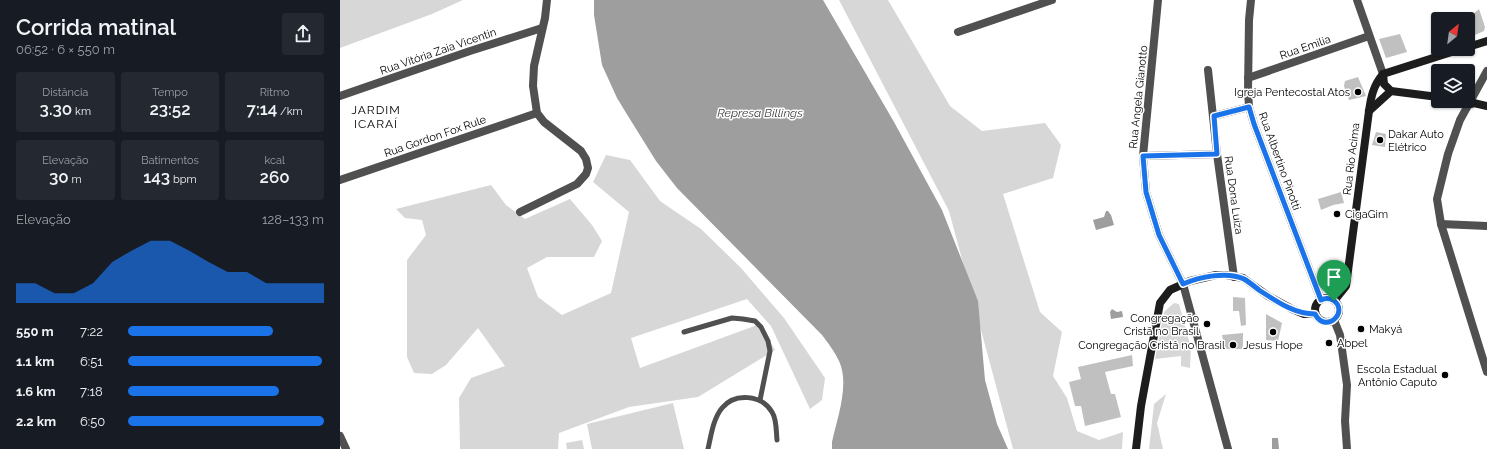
<!DOCTYPE html>
<html lang="pt">
<head>
<meta charset="utf-8">
<style>
	body { margin:0; font-family:Raleway,sans-serif; background:#242831; color:#f1f3f6; height:100vh; display:flex; flex-direction:column; font-size:15px; white-space:nowrap }
	* { box-sizing:border-box; margin:0 }
	p { font-size:13px; color:#9ea1a6 }
	.icon { flex:none; width:22px; height:22px; fill:none; stroke:currentColor; stroke-width:2; stroke-linecap:round; stroke-linejoin:round }
	.map { position:relative; flex:1; overflow:hidden }
	.panel { display:flex; flex-direction:column; background:#171b24; width:340px }
	.panel>* { flex:none }
	.needle { width:26px; rotate:29deg }
	.controls { position:absolute; left:1091px; top:12px; display:grid; gap:8px }
	.controls a { display:grid; place-items:center; width:44px; height:44px; border-radius:4px; background:#171b24; box-shadow:0 1px 3px #0004; font-size:20px }
	.pin { position:absolute; display:grid; place-items:center; width:34px; height:34px; color:#fff; margin:-41px -17px; border-radius:50% 50% 50% 0; rotate:-45deg; box-shadow:0 0 4px #0007 }
	.pin .icon { rotate:45deg }
	.round { display:grid; place-items:center; flex:none; width:42px; height:42px; border-radius:4px; background:#242831 }
	.overview { display:flex; align-items:center; justify-content:space-between; height:68px; padding:0 16px }
	h1 { font-size:22px; font-weight:600; line-height:30px }
	.stats { display:grid; grid-template-columns:repeat(3,1fr); gap:6px; height:68px; padding:4px 16px }
	.stats div { display:grid; align-content:center; border-radius:4px; background:#242831; text-align:center }
	.stats b { font-size:17px; font-weight:600 }
	.stats small { font-size:11px; font-weight:400 }
	.stats p { font-size:11px }
	.chart { height:112px; padding:8px 16px }
	.chart p { display:flex; justify-content:space-between }
	.chart svg { width:100%; height:72px; margin-top:4px; fill:#1a73e8; opacity:.7 }
	ul { padding:0 16px; list-style:none; font-size:13px }
	li { display:grid; grid-template-columns:64px 48px 1fr; align-items:center; height:30px }
	li i { height:10px; border-radius:5px; background:#1a73e8 }
	main { display:flex; flex:1; min-height:0 }
	.map>svg:first-child { display:block }
</style>
</head>
<body>
<main>
<section class="panel">
<div class="overview"><div><h1>Corrida matinal</h1><p>06:52 · 6 × 550 m</p></div><a class="round"><svg class="icon" aria-label="share" viewBox="0 0 24 24"><path d="M12 15V3M7 8l5-5 5 5M5 13v7h14v-7"/></svg></a></div>
<div class="stats">
<div><p>Distância</p><b>3.30<small> km</small></b></div>
<div><p>Tempo</p><b>23:52</b></div>
<div><p>Ritmo</p><b>7:14<small> /km</small></b></div>
</div>
<div class="stats">
<div><p>Elevação</p><b>30<small> m</small></b></div>
<div><p>Batimentos</p><b>143<small> bpm</small></b></div>
<div><p>kcal</p><b>260</b></div>
</div>
<div class="chart"><p><span>Elevação</span>128–133 m</p>
<svg viewBox="0 0 160 44" preserveAspectRatio="none"><path d="M0 44V32L10 32L20 38L30 38L40 32L50 19L60 12L70 6L80 6L90 12L100 19L110 25L120 25L130 32L140 32L150 32L160 32V44z"/></svg>
</div>
<ul>
<li><b>550 m</b>7:22<i style="width:74%"></i></li>
<li><b>1.1 km</b>6:51<i style="width:99%"></i></li>
<li><b>1.6 km</b>7:18<i style="width:77%"></i></li>
<li><b>2.2 km</b>6:50<i style="width:100%"></i></li>
</ul>
</section>
<div class="map">
<svg width="1147" height="449" viewBox="0 0 1147 449">
	<rect width="100%" height="100%" fill="#fff"/>
	<!-- green -->
	<g fill="#d7d7d7">
		<path d="M0,0H123L92,14L0,48Z"/>
		<path d="M499,0H548L610,106L642,131L705,123L721,145L713,178L663,194L700,312L722,332L713,376L727,398L737,431L759,440L783,432L782,449H673L609,211Z"/>
		<path d="M266,155L290,160L320,201L361,229L401,268L444,318L485,378L482,400L470,409L431,326L407,299L291,338L300,368L420,324L435,350L358,397L289,407L219,433L218,449H120L119,398L131,378L165,366L138,328L106,365L92,374L74,373L67,357V260L86,235L82,220L65,218L56,209L151,185L166,205L185,219L230,199L252,225L262,241L254,257H207L187,268L198,297L222,315L271,293L289,212L253,182Z"/>
		<path d="M834,303L839,304L851,348L850,368L841,366V356L815,359L824,312Z"/>
		<path d="M826,394L817,423L823,449H809L814,404Z"/>
		<path d="M333,403L344,449H252L247,424Z"/>
		<path d="M242,440L244,449H227L226,443Z"/>
	</g>
	<!-- water -->
	<g fill="#9e9e9e">
		<path d="M254,0H483L554,122L602,210L638,301L645,380L657,424L668,449H492V442C497,419 510,384 499,361C495,352 488,343 482,335L337,188L316,161L288,116L277,98L262,65L254,15Z"/>
		<path d="M766,211H768L771,215L774,225L756,230L753,220L764,217Z"/>
		<path d="M772,309L777,312L782,311L783,317L771,319L770,312Z"/>
		<path d="M932,438H938L939,449H932Z"/>
	</g>
	<!-- building -->
	<g fill="#c0c0c0">
		<path d="M1139,9L1145,27L1144,31L1135,35L1128,18Z"/>
		<path d="M1060,34L1067,52L1046,58L1039,39Z"/>
		<path d="M1018,77L1026,96L1009,100L1004,86L1005,81Z"/>
		<path d="M1036,132L1046,134L1045,147L1032,145Z"/>
		<path d="M1001,192L1004,203L993,205L981,210L978,199Z"/>
		<path d="M893,297L905,298L906,325L901,326L899,311H893Z"/>
		<path d="M926,314L942,323L938,341L926,340Z"/>
		<path d="M903,333V349H883V340L882,335Z"/>
		<path d="M792,355L793,366L765,372L771,394H775L781,417L745,426L741,406H735L729,382L741,379L738,367Z"/>
	</g>
	<g fill="none" stroke-linecap="round" stroke-linejoin="round">
		<!-- service -->
		<g stroke="#505050" stroke-width="5">
			<path d="M344,332L392,318L403,319L415,321L421,327L428,341L430,351L420,400"/>
			<path d="M368,449C371,436 373,419 382,408C395,392 422,395 432,412C437,420 436,431 437,440"/>
		</g>
		<!-- minor -->
		<g stroke="#505050" stroke-width="8">
			<path d="M818,0L803,156L806,192L819,235L843,284L888,449"/>
			<path d="M911,0L909,20L908,91L909,107L914,124L981,300"/>
			<path d="M1017,0L1043,74"/>
			<path d="M618,32L712,0"/>
			<path d="M868,70L877,154L894,277"/>
			<path d="M1147,71L1120,120L1108,154L1097,199L1101,224L1147,372"/>
			<path d="M908,78L1029,36"/>
			<path d="M0,96L130,51L202,28"/>
			<path d="M874,116L909,107"/>
			<path d="M803,156L877,154"/>
			<path d="M0,180L197,113"/>
			<path d="M180,212L237,184L246,174L248,168L246,159L241,151L204,122L197,113L193,86L194,66L205,18L207,0"/>
			<path d="M1101,224L1147,226"/>
			<path d="M994,320L1000,335L1007,385L1005,421L1007,449"/>
			<path d="M0,436L6,449"/>
		</g>
		<!-- secondary -->
		<g stroke="#1d1d1d" stroke-width="8">
			<path d="M1128,47L1147,41"/>
			<path d="M1043,74L1044,84L1051,91L1098,97"/>
			<path d="M1125,101L1147,106"/>
			<path d="M1029,111L1051,91"/>
			<circle cx="987" cy="310" r="12"/>
			<path d="M994,301L1006,286L1029,111C1031,97 1033,86 1043,74L1121,49"/>
			<path d="M796,449L801,406L820,303L830,290L850,281L876,275H886L903,278L928,296L952,309L964,314H975"/>
		</g>
	</g>
	<g fill="none" stroke-linecap="round" stroke-linejoin="round">
		<defs>
			<path id="route" d="M909,107L914,124L981,300C985,298 989,298 993,300C1010,311 986,335 975,314C954,314 936,301 919,290C914,286 909,282 904,279C887,271 859,277 843,284L819,235L806,192L803,156L877,154L874,116Z"/>
		</defs>
		<!-- route casing -->
		<use href="#route" stroke="#fff" stroke-width="8"/>
		<!-- route -->
		<use href="#route" stroke="#1a73e8" stroke-width="5"/>
	</g>
	<!-- markers -->
	<g fill="#000" stroke="#fff" stroke-width="1.5">
		<circle cx="1018" cy="92" r="4"/>
		<circle cx="1040" cy="140" r="4"/>
		<circle cx="997" cy="214" r="4"/>
		<circle cx="867" cy="324" r="4"/>
		<circle cx="1021" cy="329" r="4"/>
		<circle cx="933" cy="332" r="4"/>
		<circle cx="989" cy="343" r="4"/>
		<circle cx="893" cy="345" r="4"/>
		<circle cx="1105" cy="375" r="4"/>
	</g>
	<g text-anchor="middle" stroke-width="3" stroke-linejoin="round" paint-order="stroke">
		<!-- street labels -->
		<g font-size="11" fill="#000" stroke="#fff">
			<text transform="translate(965 47) rotate(-19)" y="4">Rua Emilia</text>
			<text transform="translate(98 51) rotate(-19)" y="4">Rua Vitória Zaia Vicentin</text>
			<text transform="translate(798 97) rotate(-84)" y="4">Rua Angela Gianotto</text>
			<text transform="translate(95 136) rotate(-19)" y="4">Rua Gordon Fox Rule</text>
			<text transform="translate(1011 159) rotate(-83)" y="4">Rua Rio Acima</text>
			<text transform="translate(940 161) rotate(70)" y="4">Rua Albertino Pinotti</text>
			<text transform="translate(894 195) rotate(82)" y="4">Rua Dona Luiza</text>
		</g>
		<!-- poi labels -->
		<g font-size="11" fill="#000" stroke="#fff" text-anchor="end">
			<text x="1010" y="96">Igreja Pentecostal Atos</text>
			<text x="1048" y="138" text-anchor="start">Dakar Auto<tspan x="1048" dy="13">Elétrico</tspan></text>
			<text x="1005" y="218" text-anchor="start">CigaGim</text>
			<text x="859" y="322">Congregação<tspan x="859" dy="13">Cristã no Brasil</tspan></text>
			<text x="1029" y="333" text-anchor="start">Makyá</text>
			<text x="997" y="347" text-anchor="start">Abpel</text>
			<text x="885" y="349">Congregação Cristâ no Brasil</text>
			<text x="933" y="349" text-anchor="middle">Jesus Hope</text>
			<text x="1097" y="373">Escola Estadual<tspan x="1097" dy="13">Antônio Caputo</tspan></text>
		</g>
		<!-- neighbourhood labels -->
		<g font-size="12" letter-spacing="1" fill="#000" stroke="#fff">
			<text x="36" y="114">JARDIM<tspan x="36" dy="14">ICARAÍ</tspan></text>
		</g>
		<!-- water labels -->
		<g font-size="12" font-style="italic" fill="#3f3f3f" stroke="#fff">
			<text x="420" y="117">Represa Billings</text>
		</g>
	</g>
</svg>
<div class="controls">
<a><svg class="needle" viewBox="-14 -14 28 28"><path d="M0-13l5 13h-10z" fill="#e53935"/><path d="M0 13l5-13h-10z" fill="#9ea1a6"/></svg></a>
<a><svg class="icon" aria-label="layers" viewBox="0 0 24 24"><path d="M12 4l9 5-9 5-9-5zM3 14l9 5 9-5"/></svg></a>
</div>
<div class="pin" style="left:994px;top:301px;background:#1e9e55"><svg class="icon" aria-label="arrive" viewBox="0 0 24 24"><path d="M6 21V4h12l-3 4 3 4H6"/></svg></div>
</div>
</main>
</body>
</html>
